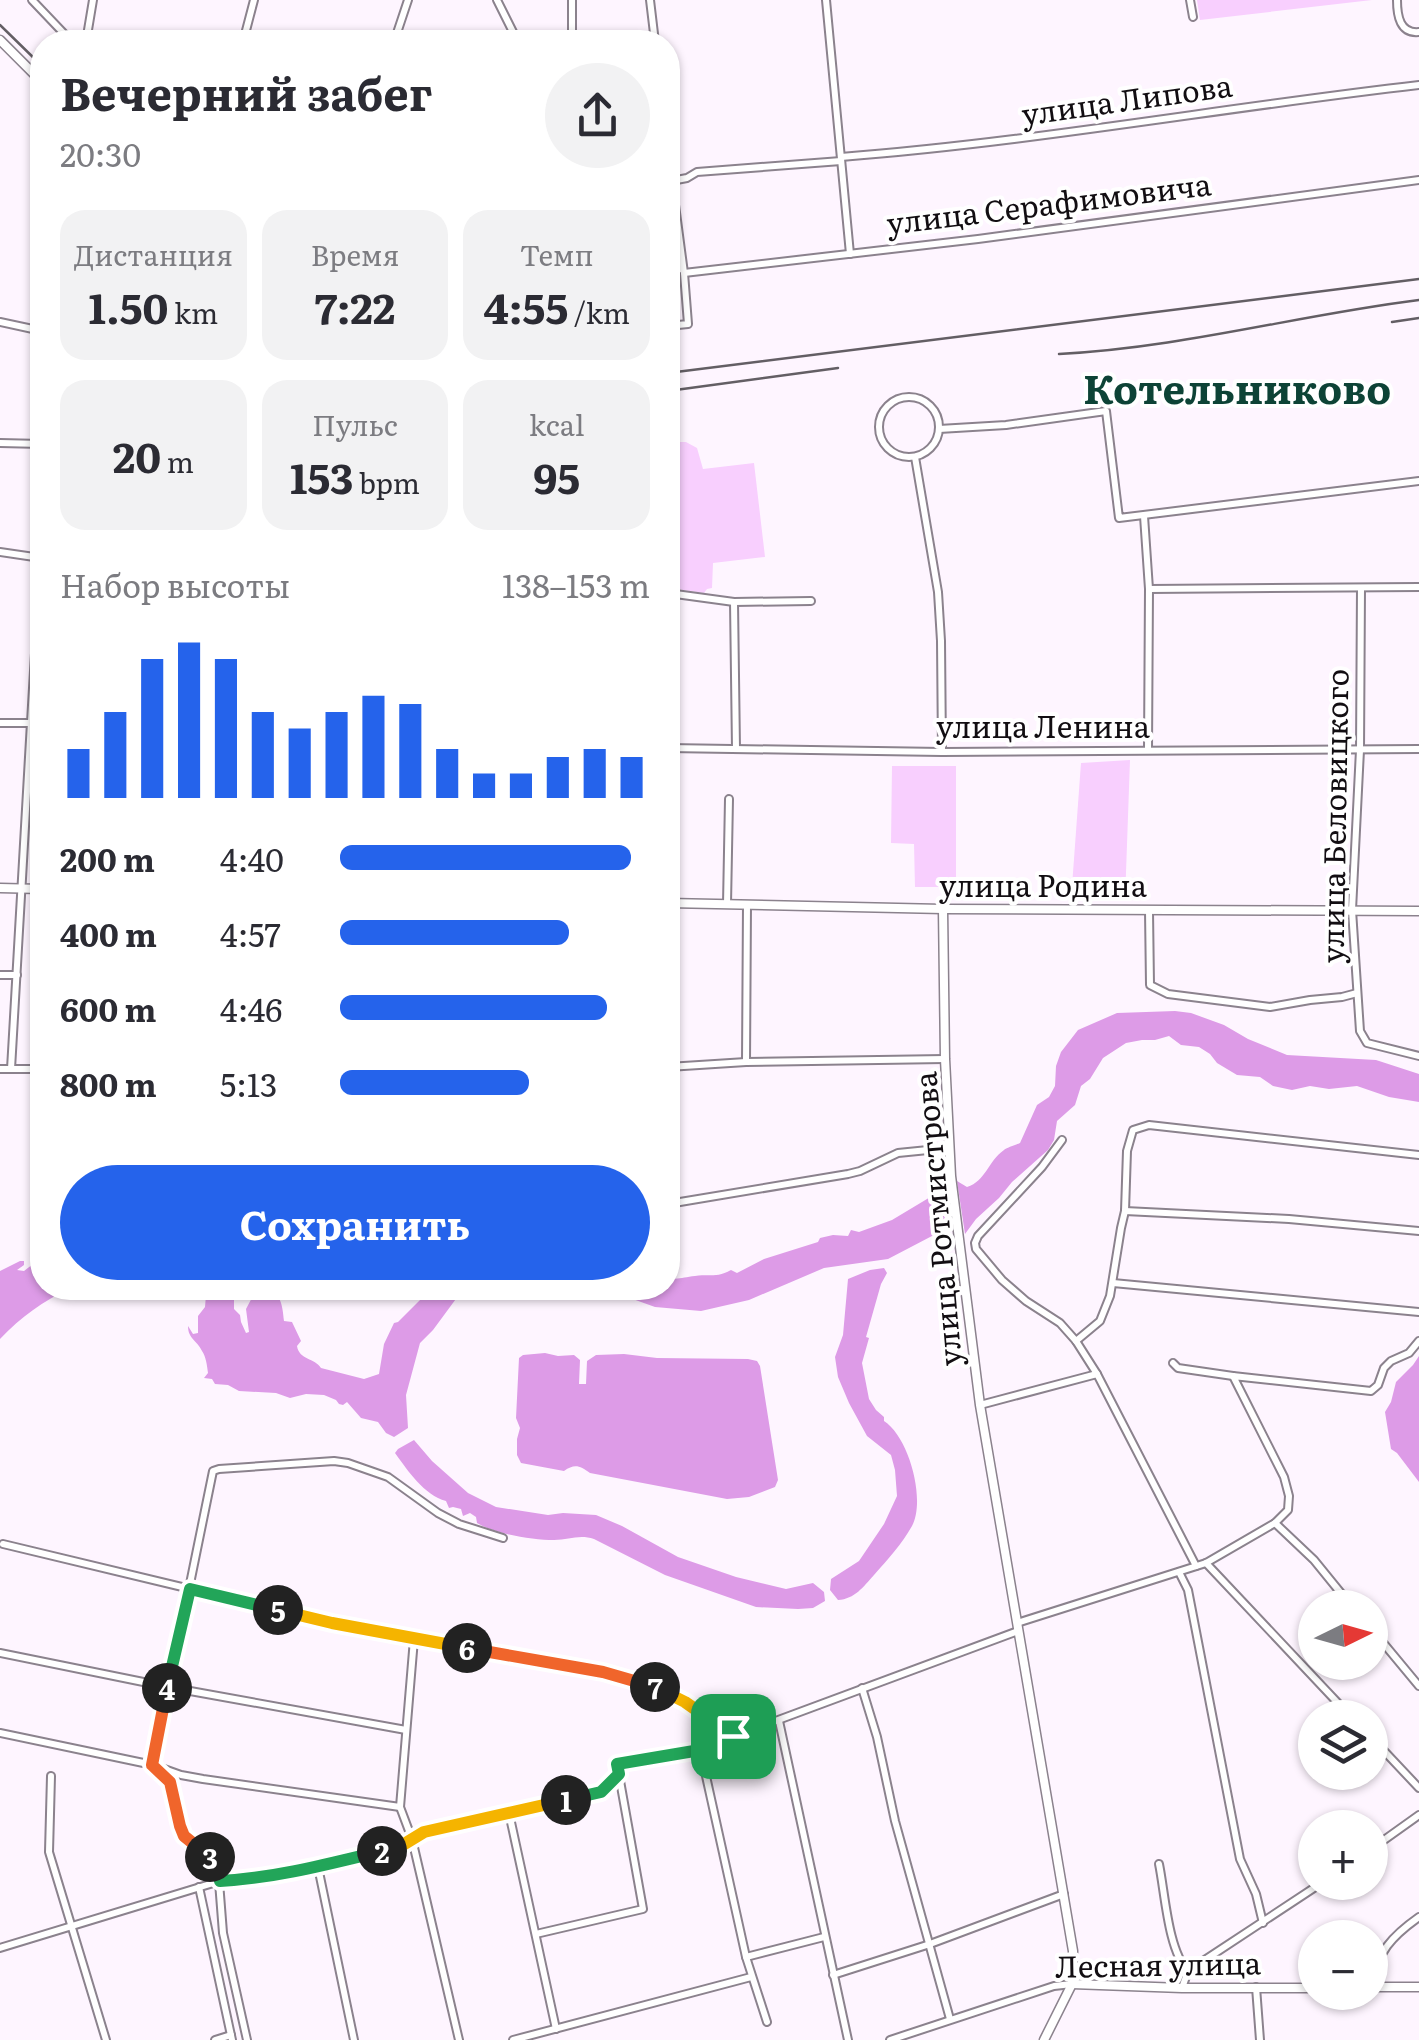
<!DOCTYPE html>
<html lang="ru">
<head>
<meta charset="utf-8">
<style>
	body { margin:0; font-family:Literata,serif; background:#f2f2f3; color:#2b2b33; height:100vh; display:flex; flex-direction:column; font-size:38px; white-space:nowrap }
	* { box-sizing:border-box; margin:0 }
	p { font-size:32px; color:#7c7c81 }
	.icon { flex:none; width:55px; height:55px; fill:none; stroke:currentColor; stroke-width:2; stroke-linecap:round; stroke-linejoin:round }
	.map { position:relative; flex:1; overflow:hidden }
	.details { position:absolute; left:30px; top:30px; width:650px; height:1270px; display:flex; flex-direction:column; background:#fff; border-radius:40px; box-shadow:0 2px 8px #0004 }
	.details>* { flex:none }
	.needle { width:65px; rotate:85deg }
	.controls { position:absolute; left:1298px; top:1590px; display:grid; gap:20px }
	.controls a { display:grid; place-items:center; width:90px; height:90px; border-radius:50%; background:#fff; box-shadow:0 2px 8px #0004; font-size:50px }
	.pin { position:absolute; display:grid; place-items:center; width:85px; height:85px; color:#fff; margin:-42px; border-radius:20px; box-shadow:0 5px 15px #0006 }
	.km { position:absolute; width:50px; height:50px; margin:-25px; border-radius:50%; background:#222; color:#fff; font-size:28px; line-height:50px; text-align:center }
	.round { display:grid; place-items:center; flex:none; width:105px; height:105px; border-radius:52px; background:#f2f2f3 }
	.overview { display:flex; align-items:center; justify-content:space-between; height:170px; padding:0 30px }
	h1 { font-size:45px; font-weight:700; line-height:75px }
	.stats { display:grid; grid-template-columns:repeat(3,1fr); gap:15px; height:170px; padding:10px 30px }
	.stats div { display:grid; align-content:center; border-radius:25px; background:#f2f2f3; text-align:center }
	.stats b { font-size:42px; font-weight:700 }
	.stats small { font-size:28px; font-weight:400 }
	.stats p { font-size:28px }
	.chart { height:280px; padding:20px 30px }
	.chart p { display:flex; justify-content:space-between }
	.chart svg { width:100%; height:180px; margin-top:10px; stroke:#2563eb; stroke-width:6 }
	.primary-button { display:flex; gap:20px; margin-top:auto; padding:20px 30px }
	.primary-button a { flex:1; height:115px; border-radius:60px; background:#2563eb; color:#fff; font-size:40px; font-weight:700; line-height:115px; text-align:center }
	ul { padding:0 30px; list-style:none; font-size:32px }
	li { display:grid; grid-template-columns:160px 120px 1fr; align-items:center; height:75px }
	li i { height:25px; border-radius:12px; background:#2563eb }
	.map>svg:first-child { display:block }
</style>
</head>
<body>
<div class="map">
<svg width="1419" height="2040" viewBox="0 0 1419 2040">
	<rect width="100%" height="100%" fill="#fef5ff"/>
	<!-- green -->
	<g fill="#f8cffe">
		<path d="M1197,0H1372L1200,20Z"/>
		<path d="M668,442H686L697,448L703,469L754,463L765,557L713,563L712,588L707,589L704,593L668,588Z"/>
		<path d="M1130,760L1125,901L1071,900L1081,763Z"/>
		<path d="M892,766H956V887H915L914,844L891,843Z"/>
	</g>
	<!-- water -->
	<g fill="#dd9be7">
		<path d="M1175,1011L1191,1013L1224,1025L1248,1039L1287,1055L1376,1060L1419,1074V1102L1389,1097L1357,1086L1329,1089L1310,1086L1292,1090L1273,1086L1260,1077L1237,1075L1217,1063L1210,1054L1199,1047L1181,1045L1169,1036L1155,1040H1142L1126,1043L1103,1058L1090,1079L1081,1086L1075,1105L1057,1121L1054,1140L1048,1150L1012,1182L999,1198L976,1219L965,1234L957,1181L967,1187C986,1181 988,1161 1004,1150C1006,1148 1018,1144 1020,1143L1037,1105L1049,1097L1055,1086L1056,1066L1061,1052L1078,1030L1117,1013Z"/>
		<path d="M947,1191L952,1229L945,1227L941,1235L932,1236L888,1259L824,1268L749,1300L701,1311L655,1307L602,1288H668V1278C679,1280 684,1277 695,1276C710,1274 717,1278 731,1270L737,1273L764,1259L818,1242L820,1238L833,1235L848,1236L851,1230L859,1232L892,1220L932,1196L943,1195Z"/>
		<path d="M42,1257V1288H70C42,1302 22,1316 0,1339V1271L20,1261H24V1265L17,1270L24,1271Z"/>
		<path d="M884,1268L887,1273L881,1284L866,1337L869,1338L862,1363L869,1399L876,1410L884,1417V1421C909,1437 926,1500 912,1526C902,1544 888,1559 874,1575C863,1587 855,1599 838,1600L830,1590L831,1579L859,1561L884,1524L897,1496L895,1470L891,1455L867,1436L849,1403L838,1377L835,1357L843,1335L848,1279L870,1270Z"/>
		<path d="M217,1288L234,1295V1309L240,1315L241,1322L246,1333L249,1332L246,1309L255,1292C280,1287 282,1300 284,1321L292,1322L301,1341L297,1346C299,1360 315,1358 321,1368L364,1379L379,1374L384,1344L394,1323L398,1322L422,1298L416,1288H464L433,1330L420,1343L406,1395L408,1428L394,1437L386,1433L378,1422L361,1418L347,1402L343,1405L339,1404L336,1400L324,1395L306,1394L290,1398L276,1393L239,1391L228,1385L215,1384L212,1379L204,1378L208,1373C207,1365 206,1357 202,1351C197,1340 188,1339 188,1326L193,1334L198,1333V1316L205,1307L206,1295Z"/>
		<path d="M545,1353L558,1356L574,1355L580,1360L579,1384H586L587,1361L596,1355L624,1354L657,1358L748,1359L757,1361L760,1366L778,1480L775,1487L749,1497L727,1499L590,1473C580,1466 575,1463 564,1471L521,1463L517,1455V1439L520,1428L516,1418L519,1358L523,1355Z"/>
		<path d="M1419,1356V1482L1397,1453L1391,1449L1385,1412L1391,1402L1396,1382L1413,1365Z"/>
		<path d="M414,1440L432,1461L468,1493L496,1507L548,1515L563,1513L596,1515L622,1526L678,1557L736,1577L786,1589L813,1583L824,1592L825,1601L813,1608L798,1609L756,1607L665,1575L594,1539C579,1534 569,1540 554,1540C532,1540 496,1534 477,1523L476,1517L470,1513L463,1516L461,1509L453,1507L449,1508L446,1501C424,1495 408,1471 395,1453L398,1449Z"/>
	</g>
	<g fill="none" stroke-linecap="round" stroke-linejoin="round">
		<defs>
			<g id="street">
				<path d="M32,0L72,42"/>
				<path d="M497,0L518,42"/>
				<path d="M572,0V42"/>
				<path d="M650,0L655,42"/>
				<path d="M826,0L850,254"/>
				<path d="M1190,0L1193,17"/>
				<path d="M1397,0C1397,16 1400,34 1419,32"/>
				<path d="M86,42L93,0"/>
				<path d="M243,42L254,0"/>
				<path d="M394,42L408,0"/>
				<path d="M668,152L684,273L688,324L668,326"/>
				<path d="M841,157C1034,142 1226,107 1419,85"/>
				<path d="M671,181L687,178L697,172L841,161"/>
				<path d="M668,270L683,269"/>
				<path d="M684,273L978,239L1419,180"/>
				<path d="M0,322L42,331"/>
				<circle cx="909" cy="427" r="30"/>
				<path d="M939,429L1006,425L1106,411L1119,518L1419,481"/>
				<path d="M0,443L42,444"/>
				<path d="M41,444L42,425"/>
				<path d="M915,457L938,592L941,641L942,752"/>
				<path d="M1144,516L1149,589L1148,749"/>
				<path d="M0,552L41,558"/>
				<path d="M1361,588L1360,750L1352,910L1360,1031L1367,1043L1419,1056"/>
				<path d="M1149,589L1419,587"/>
				<path d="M668,593L734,602L811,601"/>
				<path d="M734,602L736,749"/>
				<path d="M668,625L676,594"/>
				<path d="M0,723H42"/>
				<path d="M668,748L942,752L1419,749"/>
				<path d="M727,904L729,799"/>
				<path d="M1149,911L1150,985L1168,994L1270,1007L1310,1000L1342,997L1357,993"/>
				<path d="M0,975H17"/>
				<path d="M746,1062L747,905"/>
				<path d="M668,1067L746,1062L945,1059"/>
				<path d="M0,1069H42"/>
				<path d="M11,1069L42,532"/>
				<path d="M1062,1140L1042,1167L978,1236L975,1243L976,1249L1002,1280L1026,1301L1060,1323L1076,1341L1097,1374L1196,1566"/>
				<path d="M668,1204L848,1174L860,1171L898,1153L948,1148"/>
				<path d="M1125,1211L1289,1219L1419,1231"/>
				<path d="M1113,1283L1419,1312"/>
				<path d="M1076,1341L1100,1321L1110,1296L1121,1228L1125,1211L1127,1151L1133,1130L1149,1125L1419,1155"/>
				<path d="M1173,1363L1178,1368L1233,1376"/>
				<path d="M980,1405L1097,1374"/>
				<path d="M1275,1523L1314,1560L1353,1608"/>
				<path d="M3,1544L332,1623L532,1658L647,1683L685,1702L733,1736"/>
				<path d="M1206,1563L1352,1718"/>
				<path d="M1179,1572L1188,1590L1240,1859L1256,1894L1263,1923"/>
				<path d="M1017,1623L1206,1563L1275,1523L1288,1510L1289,1496L1284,1477L1233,1376L1371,1391L1378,1385L1384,1368L1391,1361L1409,1353L1419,1341"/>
				<path d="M1370,1627L1419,1686"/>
				<path d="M414,1639L400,1807L412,1839L459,2040"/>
				<path d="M0,1653L168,1687L406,1730"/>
				<path d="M862,1688L877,1737L895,1821L950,2019"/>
				<path d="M779,1721L848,2040"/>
				<path d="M0,1733L153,1765L181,1775L203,1779L400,1807"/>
				<path d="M1370,1736L1419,1788"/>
				<path d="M700,1749L746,1957L767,2022"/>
				<path d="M51,1776L49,1852L106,2040"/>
				<path d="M509,1813L556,2029"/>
				<path d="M1370,1850L1419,1815"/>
				<path d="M1159,1864C1165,1893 1168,1951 1188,1971"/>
				<path d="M318,1867L354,2040"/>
				<path d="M199,1887L232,2040"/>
				<path d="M536,1934L643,1909L617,1764L700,1749L1018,1631"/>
				<path d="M0,1948L220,1881L318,1867L401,1846L424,1832L601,1793L618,1775"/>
				<path d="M746,1957L824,1937"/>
				<path d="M833,1975L930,1944L1064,1894"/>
				<path d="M1256,1987L1260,2040"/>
				<path d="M1371,1987C1377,1952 1392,1936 1419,1917"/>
				<path d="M1182,1988L1188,1971L1323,1882"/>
				<path d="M215,2040L231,2035"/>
				<path d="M247,2040L223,1933L218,1869L214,1860L184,1836L170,1782L153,1765L213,1471L219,1469L334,1461L348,1463L388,1477L438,1513L459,1524L503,1538"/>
				<path d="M513,2040L751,1977"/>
				<path d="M890,2040L1054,1986L1072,1984"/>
			</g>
			<g id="secondary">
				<path d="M0,40L42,82"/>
				<path d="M0,888L42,889"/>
				<path d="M668,903L943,909L1419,911"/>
				<path d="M943,909L945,1059L951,1176L980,1405L1073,1951L1072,1984L1044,2040"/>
				<path d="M1072,1984L1182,1988H1315"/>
				<path d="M1370,1987H1419"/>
			</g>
		</defs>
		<!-- street casing -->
		<use href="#street" stroke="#8b828d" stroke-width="10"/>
		<!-- secondary casing -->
		<use href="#secondary" stroke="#8b828d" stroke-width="11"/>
		<!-- street -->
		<use href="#street" stroke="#fff" stroke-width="6"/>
		<!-- secondary -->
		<use href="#secondary" stroke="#fff" stroke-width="8"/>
		<!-- rail -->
		<g stroke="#635e64" stroke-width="2.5">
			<path d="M0,25L42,66"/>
			<path d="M1392,322L1419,318"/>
			<path d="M1059,354C1181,348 1298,315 1419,300"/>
			<path d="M668,373L1419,279"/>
			<path d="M668,391L838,368"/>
		</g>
	</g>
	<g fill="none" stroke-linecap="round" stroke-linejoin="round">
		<defs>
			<path id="split-1" d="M566,1800L601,1792L619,1774L617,1764L700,1750L733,1736"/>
			<path id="split-2" d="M382,1851L401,1846L424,1832L566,1800"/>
			<path id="split-3" d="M210,1857L218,1868L220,1881C275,1878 328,1864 382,1851"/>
			<path id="split-4" d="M167,1688L152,1765L170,1782L180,1826L184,1836L210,1857"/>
			<path id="split-5" d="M167,1688L190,1589L278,1610"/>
			<path id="split-6" d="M278,1610L332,1623L467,1648"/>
			<path id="split-7" d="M467,1648L603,1672L655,1687"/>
			<path id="split-8" d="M655,1687L685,1702L733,1736"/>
		</defs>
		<!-- split-1 casing -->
		<use href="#split-1" stroke="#fff" stroke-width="20"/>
		<!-- split-2 casing -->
		<use href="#split-2" stroke="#fff" stroke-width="20"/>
		<!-- split-3 casing -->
		<use href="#split-3" stroke="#fff" stroke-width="20"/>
		<!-- split-4 casing -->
		<use href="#split-4" stroke="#fff" stroke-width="20"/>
		<!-- split-5 casing -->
		<use href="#split-5" stroke="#fff" stroke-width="20"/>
		<!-- split-6 casing -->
		<use href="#split-6" stroke="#fff" stroke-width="20"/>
		<!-- split-7 casing -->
		<use href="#split-7" stroke="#fff" stroke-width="20"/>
		<!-- split-8 casing -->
		<use href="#split-8" stroke="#fff" stroke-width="20"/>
		<!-- split-1 -->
		<use href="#split-1" stroke="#22a559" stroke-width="12"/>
		<!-- split-2 -->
		<use href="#split-2" stroke="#f5b400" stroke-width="12"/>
		<!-- split-3 -->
		<use href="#split-3" stroke="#22a559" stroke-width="12"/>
		<!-- split-4 -->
		<use href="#split-4" stroke="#f0652b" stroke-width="12"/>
		<!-- split-5 -->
		<use href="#split-5" stroke="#22a559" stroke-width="12"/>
		<!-- split-6 -->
		<use href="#split-6" stroke="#f5b400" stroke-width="12"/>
		<!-- split-7 -->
		<use href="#split-7" stroke="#f0652b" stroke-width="12"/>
		<!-- split-8 -->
		<use href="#split-8" stroke="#f5b400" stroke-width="12"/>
	</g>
	<g text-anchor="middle" stroke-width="8" stroke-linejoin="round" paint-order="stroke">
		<!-- street labels -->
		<g font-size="30" fill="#120e12" stroke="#fff">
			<text transform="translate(1127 101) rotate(-8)" y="10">улица Липова</text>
			<text transform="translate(1049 205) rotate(-7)" y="10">улица Серафимовича</text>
			<text x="1043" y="738">улица Ленина</text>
			<text transform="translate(1336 816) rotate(-89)" y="10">улица Беловицкого</text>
			<text x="1043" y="897">улица Родина</text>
			<text transform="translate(939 1219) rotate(-95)" y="10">улица Ротмистрова</text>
			<text transform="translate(1158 1966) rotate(-1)" y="10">Лесная улица</text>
		</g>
		<!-- district labels -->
		<g font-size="40" font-weight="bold" fill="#0d4336" stroke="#fff">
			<text x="1237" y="404">Котельниково</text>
		</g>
	</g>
</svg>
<div class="controls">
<a><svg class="needle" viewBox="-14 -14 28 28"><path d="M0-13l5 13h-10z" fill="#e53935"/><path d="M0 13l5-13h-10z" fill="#7c7c81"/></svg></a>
<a><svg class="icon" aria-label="layers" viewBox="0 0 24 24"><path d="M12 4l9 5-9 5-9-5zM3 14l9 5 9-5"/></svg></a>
<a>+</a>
<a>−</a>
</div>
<div class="pin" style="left:733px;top:1736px;background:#1e9e55"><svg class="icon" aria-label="arrive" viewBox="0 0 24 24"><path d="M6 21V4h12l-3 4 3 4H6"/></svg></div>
<b class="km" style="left:566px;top:1800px">1</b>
<b class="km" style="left:382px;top:1851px">2</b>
<b class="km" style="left:210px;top:1857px">3</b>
<b class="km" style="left:167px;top:1688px">4</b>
<b class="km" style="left:278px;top:1610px">5</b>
<b class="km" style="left:467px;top:1648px">6</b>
<b class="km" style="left:655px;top:1687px">7</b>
<section class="details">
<div class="overview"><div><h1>Вечерний забег</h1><p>20:30</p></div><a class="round"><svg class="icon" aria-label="share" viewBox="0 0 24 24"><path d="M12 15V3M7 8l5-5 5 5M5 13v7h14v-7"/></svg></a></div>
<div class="stats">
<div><p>Дистанция</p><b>1.50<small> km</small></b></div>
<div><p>Время</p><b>7:22</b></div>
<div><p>Темп</p><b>4:55<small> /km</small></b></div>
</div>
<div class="stats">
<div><b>20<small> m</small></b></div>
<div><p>Пульс</p><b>153<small> bpm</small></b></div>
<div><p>kcal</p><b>95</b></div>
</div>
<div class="chart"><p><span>Набор высоты</span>138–153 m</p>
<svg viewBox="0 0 160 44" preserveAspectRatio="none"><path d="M5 44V32M15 44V23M25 44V10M35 44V6M45 44V10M55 44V23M65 44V27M75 44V23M85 44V19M95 44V21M105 44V32M115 44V38M125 44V38M135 44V34M145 44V32M155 44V34"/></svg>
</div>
<ul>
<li><b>200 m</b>4:40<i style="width:94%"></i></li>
<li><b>400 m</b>4:57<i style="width:74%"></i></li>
<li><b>600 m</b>4:46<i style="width:86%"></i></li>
<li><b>800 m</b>5:13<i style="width:61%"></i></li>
</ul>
<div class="primary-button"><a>Сохранить</a></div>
</section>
</div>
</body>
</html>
